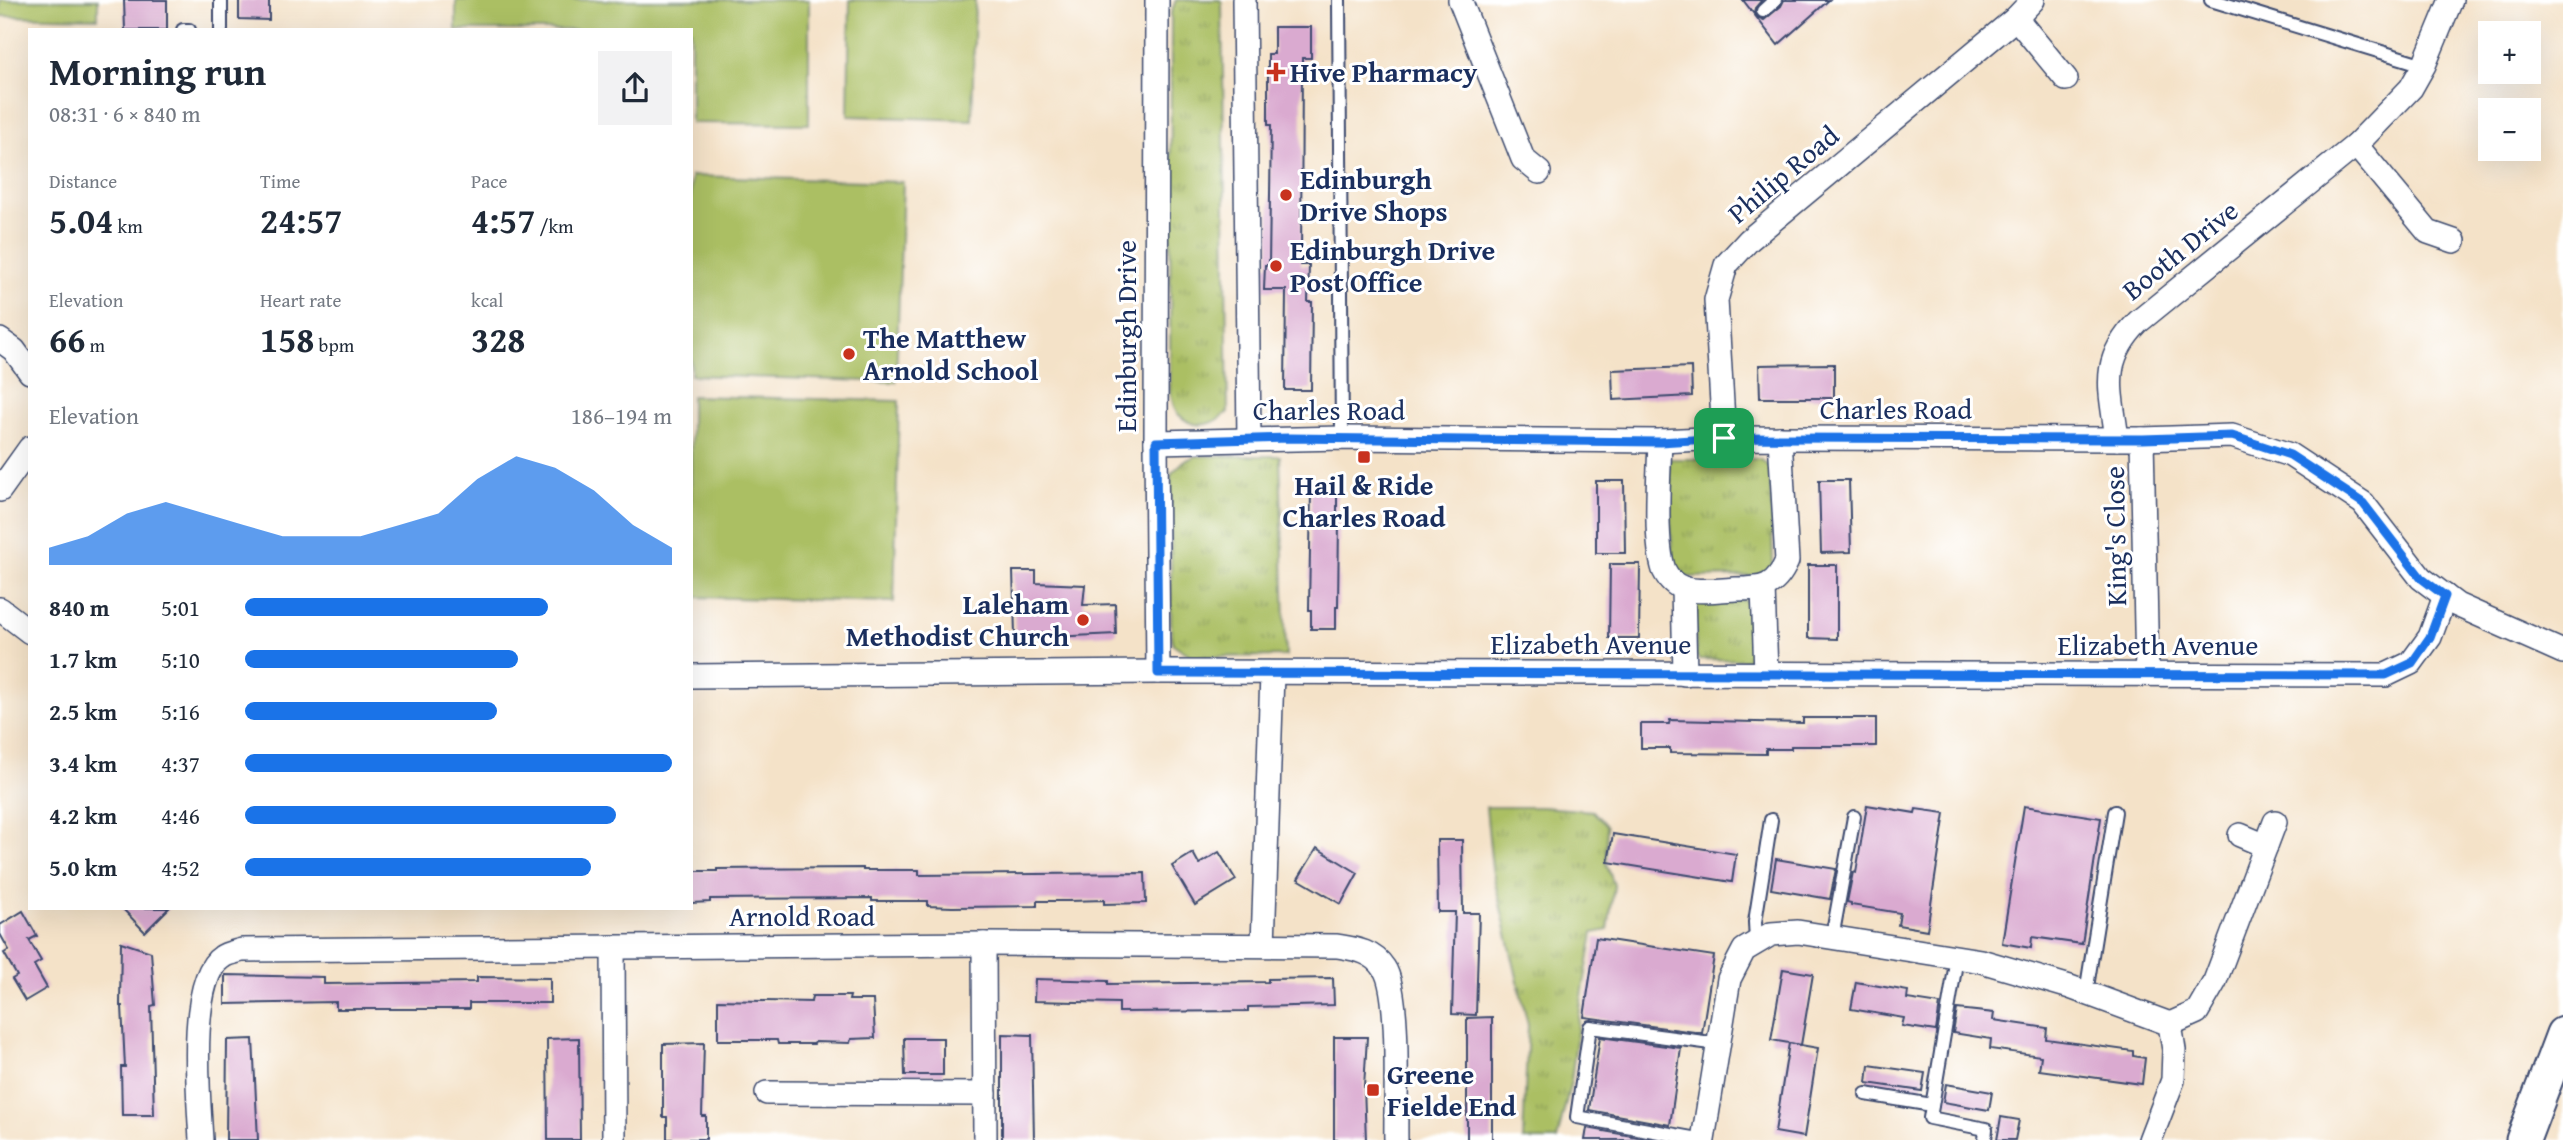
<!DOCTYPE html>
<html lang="en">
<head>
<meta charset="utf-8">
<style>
	body { margin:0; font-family:"Gentium Book Plus",serif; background:#f2f2f3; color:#1f2937; height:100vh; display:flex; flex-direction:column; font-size:26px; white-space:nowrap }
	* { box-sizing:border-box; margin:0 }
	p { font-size:23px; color:#747a83 }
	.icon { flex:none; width:38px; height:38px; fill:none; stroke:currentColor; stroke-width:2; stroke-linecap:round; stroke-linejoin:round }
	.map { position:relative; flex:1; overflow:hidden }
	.sheet { position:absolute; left:28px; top:28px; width:665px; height:882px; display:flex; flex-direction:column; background:#fff; border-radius:0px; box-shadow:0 7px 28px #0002 }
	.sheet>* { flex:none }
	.buttons { position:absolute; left:2478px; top:21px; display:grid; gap:14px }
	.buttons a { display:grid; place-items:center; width:63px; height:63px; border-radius:0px; background:#fff; box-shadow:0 7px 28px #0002; font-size:35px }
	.pin { position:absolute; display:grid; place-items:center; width:60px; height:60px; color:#fff; margin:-30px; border-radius:14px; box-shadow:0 4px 10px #0006 }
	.round { display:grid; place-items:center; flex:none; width:74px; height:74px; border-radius:0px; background:#f2f2f3 }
	.headline { display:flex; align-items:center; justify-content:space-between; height:119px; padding:0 21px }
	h1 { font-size:38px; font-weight:800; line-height:52px }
	.figures { display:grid; grid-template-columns:repeat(3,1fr); gap:10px; height:119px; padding:7px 21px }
	.figures div { display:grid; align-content:center }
	.figures b { font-size:35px; font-weight:800 }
	.figures small { font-size:19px; font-weight:400 }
	.figures p { font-size:19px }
	.chart { height:196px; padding:14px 21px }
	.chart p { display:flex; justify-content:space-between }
	.chart svg { width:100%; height:126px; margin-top:7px; fill:#1a73e8; opacity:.7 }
	ul { padding:0 21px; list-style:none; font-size:23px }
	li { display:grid; grid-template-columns:112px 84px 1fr; align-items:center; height:52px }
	li i { height:18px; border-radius:9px; background:#1a73e8 }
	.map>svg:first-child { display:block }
</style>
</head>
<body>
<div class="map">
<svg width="2563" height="1140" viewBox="0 0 2563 1140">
	<defs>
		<pattern id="grass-tufts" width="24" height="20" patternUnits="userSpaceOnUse" patternTransform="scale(1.75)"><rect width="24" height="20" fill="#abbf64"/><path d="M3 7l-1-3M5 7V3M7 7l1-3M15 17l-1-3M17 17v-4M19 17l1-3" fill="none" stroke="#8a9c56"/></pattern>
	</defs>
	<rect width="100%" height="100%" fill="#fff"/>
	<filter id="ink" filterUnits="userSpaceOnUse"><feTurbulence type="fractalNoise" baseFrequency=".0143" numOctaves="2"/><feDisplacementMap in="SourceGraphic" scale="14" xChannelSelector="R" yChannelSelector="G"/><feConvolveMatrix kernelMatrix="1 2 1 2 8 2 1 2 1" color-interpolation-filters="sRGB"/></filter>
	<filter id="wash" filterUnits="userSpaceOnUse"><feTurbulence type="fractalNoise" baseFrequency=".00686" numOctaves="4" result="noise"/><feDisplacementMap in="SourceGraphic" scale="28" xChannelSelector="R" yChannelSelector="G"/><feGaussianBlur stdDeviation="1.57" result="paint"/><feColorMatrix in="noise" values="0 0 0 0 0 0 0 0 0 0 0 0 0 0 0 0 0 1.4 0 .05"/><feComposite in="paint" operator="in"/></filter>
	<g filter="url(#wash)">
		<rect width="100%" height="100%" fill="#f4e2c8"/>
		<!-- grass -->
		<g fill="url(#grass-tufts)" stroke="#637761" stroke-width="2">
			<path d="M1176,0H1220L1222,3L1228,412C1212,426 1194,431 1177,413C1173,408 1172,398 1170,391L1171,13Z"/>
			<path d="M1196,456H1280L1286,656L1193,657L1173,644L1171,632V474L1184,461Z"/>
			<path d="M1669,459H1760L1770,468L1773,563L1770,571L1760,576L1684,577L1677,571L1672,560Z"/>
			<path d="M1746,600L1751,607L1750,660L1699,659L1696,655L1694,605L1697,601Z"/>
			<path d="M1486,807H1542L1593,811L1607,827L1606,863L1614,885L1608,930L1593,933L1581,1002L1571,1081L1557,1140H1523L1528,1025L1492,869Z"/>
		</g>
		<!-- pitch -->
		<g fill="#abbf64" stroke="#637761" stroke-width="2">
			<path d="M0,0H98V18L0,16Z"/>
			<path d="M456,0H809V124L691,123V30H456Z"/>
			<path d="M850,0H975L972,120L848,116Z"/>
			<path d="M691,176L903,182L896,382L691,375Z"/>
			<path d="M691,396L899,401L894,602L691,597Z"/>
		</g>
		<g id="blocks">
			<!-- building -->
			<g fill="#daaad0">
				<path d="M124,0H167V30H125Z"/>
				<path d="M239,0H269V20L239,19Z"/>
				<path d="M1743,0H1762L1755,8L1754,12L1757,17L1764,20L1781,6L1784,0H1829L1778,45Z"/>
				<path d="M1274,27H1311V58H1302L1301,265H1309L1308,302H1312L1311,390H1285L1286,290H1264L1265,265H1269L1271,125H1268V54H1274Z"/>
				<path d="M1834,364V398H1760L1759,365Z"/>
				<path d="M1691,367L1692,396L1613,400L1612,370Z"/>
				<path d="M1819,480H1849L1851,552L1821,553Z"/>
				<path d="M1596,481H1624L1625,553H1596Z"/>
				<path d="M1311,490H1337V518H1339L1338,607H1336V629H1311V610H1309Z"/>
				<path d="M1610,564H1640L1639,638H1609Z"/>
				<path d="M1808,565H1837V639L1808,638Z"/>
				<path d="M1013,571H1036V583L1085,585L1083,605L1115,604L1116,634L1052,637V633L1015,634Z"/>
				<path d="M1803,718H1876V746H1791V749H1766V754L1670,753V748H1641V724H1669L1670,720L1803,723Z"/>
				<path d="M1867,805L1915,813L1916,809L1945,813L1927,930L1898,925L1900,913L1851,905V903L1847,902L1853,872L1856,873Z"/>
				<path d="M2024,806L2101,818L2082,944L2032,937L2031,948L2002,943Z"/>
				<path d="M1613,834L1736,854L1732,882L1608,862Z"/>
				<path d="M1437,840H1462L1463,913H1479L1476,1015L1452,1014L1455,912H1438Z"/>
				<path d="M1317,848L1358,873L1341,904L1298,879Z"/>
				<path d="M1219,852L1236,880L1195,905L1172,866L1193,853L1199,864Z"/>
				<path d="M1776,859L1836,869L1830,899L1771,889Z"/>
				<path d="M863,868V870H919V875L1145,873L1146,903L1104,904V900L1069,901H1037V906L952,907L928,906V901H872V898L710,899V902L691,903V871H717V869Z"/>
				<path d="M122,908H169L145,932Z"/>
				<path d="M23,911L37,936L29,940L41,961L34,965L47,988L25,1001L12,979L17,976L4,953L9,950L0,934V925Z"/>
				<path d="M1596,938L1714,956L1702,1033L1584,1017Z"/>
				<path d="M121,942L151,952L155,1005L151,1006L154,1115H122L121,1067H125L122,1006H120Z"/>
				<path d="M1783,969L1813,974L1801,1045L1771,1040Z"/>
				<path d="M225,975L324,977V984L477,982V977L550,978V1003H469V1009H336V1002L225,1004Z"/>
				<path d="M1333,978L1334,1005L1248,1007V1011L1119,1012V1003L1034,1001L1035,979L1108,981V984L1268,982V979Z"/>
				<path d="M1856,982L1908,991L1907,999L1940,1004L1936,1031L1902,1026L1904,1018L1851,1009Z"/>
				<path d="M812,996H850L849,1000H873L875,1038L851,1039L850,1043L815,1042L814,1044H778L777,1040H718V1000L811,1002Z"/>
				<path d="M1957,1009L1994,1013L1993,1020L2047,1028L2046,1039L2133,1051V1056L2145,1058L2142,1084L2039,1070L2041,1056L1990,1049L1991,1039L1953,1033Z"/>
				<path d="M1492,1017V1140H1467V1018Z"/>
				<path d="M1002,1034L1032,1035L1034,1140H1002Z"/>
				<path d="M1334,1037H1367L1364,1087L1366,1140H1334Z"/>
				<path d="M1600,1037L1681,1048L1670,1125L1589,1110Z"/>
				<path d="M579,1038L580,1140H548L547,1039Z"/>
				<path d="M904,1038H943V1075H905Z"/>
				<path d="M253,1039L258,1140H226L227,1040Z"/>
				<path d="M704,1043L702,1116H706V1139H667V1117H663V1044Z"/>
				<path d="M1789,1043L1818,1048L1804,1137L1775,1132Z"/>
				<path d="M1869,1065L1925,1073L1922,1091L1867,1083Z"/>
				<path d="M1946,1084L1992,1092L1989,1110L1943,1102Z"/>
				<path d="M2001,1117L2019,1120L2015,1140H1997Z"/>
				<path d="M1587,1128L1654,1140H1585Z"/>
			</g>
		</g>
	</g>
	<g filter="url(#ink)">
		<use href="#blocks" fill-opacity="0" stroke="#3c4a6e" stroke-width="2"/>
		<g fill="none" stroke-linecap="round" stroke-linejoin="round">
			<defs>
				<g id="lane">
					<path d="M1339,0L1342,438"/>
					<path d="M2211,0L2424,65"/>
					<path d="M1763,11L1775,0"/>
					<path d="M183,30H189"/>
					<path d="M221,30V0"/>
					<path d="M1832,938L1854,817"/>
					<path d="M1756,942L1755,922L1771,820"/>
					<path d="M1957,957L1930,1118L1986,1129L1985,1140"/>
					<path d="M2086,993L2115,812"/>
					<path d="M1866,1094L1932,1105"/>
					<path d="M1703,1140L1577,1117L1590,1027L1719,1044"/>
				</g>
				<g id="street">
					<path d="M1157,0L1156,442L1158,672"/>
					<path d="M1244,0L1249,440"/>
					<path d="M1460,0L1523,159L1539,172"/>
					<path d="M2016,18L2066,79"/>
					<path d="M2356,145L2428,232L2454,241"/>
					<path d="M0,340L14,350L30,372"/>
					<path d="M1724,438L1716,300L1726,265L1749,240L2016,18L2033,0"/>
					<path d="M2117,439C2111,389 2099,362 2138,322L2356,145L2411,88L2424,65L2451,0"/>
					<path d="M2142,439L2147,674"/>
					<path d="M1660,441C1659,474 1654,540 1664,570C1668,578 1674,585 1683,588C1698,593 1720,590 1736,589C1763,589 1775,588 1787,561L1780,438"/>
					<path d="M1156,442L1342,438L1660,441L1724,438L2142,439L2232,436L2290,455L2363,503L2421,578L2457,605L2563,652"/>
					<path d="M0,490L30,448"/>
					<path d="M1683,588L1685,674"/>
					<path d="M1763,588L1766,673"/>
					<path d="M0,609L30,632"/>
					<path d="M691,676L1158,672L2386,675L2411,663L2430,637L2445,596"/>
					<path d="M2240,835L2266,846"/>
					<path d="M984,944L985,1140"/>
					<path d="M1263,945L1272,674"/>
					<path d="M613,947L614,1140"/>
					<path d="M2170,1024L2197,1012L2215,981L2275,822"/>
					<path d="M767,1093L985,1094"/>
					<path d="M201,1140C199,1101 187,979 222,957C227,953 236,952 242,950L984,944L1337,946C1355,949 1373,951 1384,968C1401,993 1395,1105 1396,1140"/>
					<path d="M1703,1140L1729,979L1744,950L1771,934L1798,932L1981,961L2070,987L2170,1024L2174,1050L2173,1080L2150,1140"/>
				</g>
				<path id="secondary" d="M2523,1140L2563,1034"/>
			</defs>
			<!-- lane casing -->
			<use href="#lane" stroke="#3c4a6e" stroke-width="16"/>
			<!-- street casing -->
			<use href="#street" stroke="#3c4a6e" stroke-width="26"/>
			<!-- secondary casing -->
			<use href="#secondary" stroke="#3c4a6e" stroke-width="37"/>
			<!-- lane -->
			<use href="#lane" stroke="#fff" stroke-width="12"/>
			<!-- street -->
			<use href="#street" stroke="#fff" stroke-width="23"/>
			<!-- secondary -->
			<use href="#secondary" stroke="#fff" stroke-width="33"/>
		</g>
	</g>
	<g fill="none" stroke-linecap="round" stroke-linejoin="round" filter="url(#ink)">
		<defs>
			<path id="route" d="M2232,436L2290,455L2363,503L2421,578L2445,596L2430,637L2412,663L2386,675L1158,673L1156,442L1289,438L1660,442L1724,438L2143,439Z"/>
		</defs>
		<!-- route casing -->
		<use href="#route" stroke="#fff" stroke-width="14"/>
		<!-- route -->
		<use href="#route" stroke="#1a73e8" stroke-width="9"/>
	</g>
	<!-- markers -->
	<g fill="#c8321e" stroke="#fff" stroke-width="2.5">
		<path d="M1272.5 61.5h7v7h7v7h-7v7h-7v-7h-7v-7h7z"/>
		<circle cx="1286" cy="195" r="7"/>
		<circle cx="1276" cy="266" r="7"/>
		<circle cx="849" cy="354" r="7"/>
		<rect x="1357" y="450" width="14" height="14" rx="3.5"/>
		<circle cx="1083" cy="620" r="7"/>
		<rect x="1366" y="1083" width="14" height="14" rx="3.5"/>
	</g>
	<g text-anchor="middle" stroke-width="6" stroke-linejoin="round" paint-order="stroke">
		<!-- poi labels -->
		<g font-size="28" font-weight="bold" fill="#1b2f5e" stroke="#fff" text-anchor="start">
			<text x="1290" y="82">Hive Pharmacy</text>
			<text x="1300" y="189">Edinburgh<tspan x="1300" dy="32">Drive Shops</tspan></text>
			<text x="1290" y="260">Edinburgh Drive<tspan x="1290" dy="32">Post Office</tspan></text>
			<text x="863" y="348">The Matthew<tspan x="863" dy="32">Arnold School</tspan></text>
			<text x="1364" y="495" text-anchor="middle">Hail &amp; Ride<tspan x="1364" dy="32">Charles Road</tspan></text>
			<text x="1069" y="614" text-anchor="end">Laleham<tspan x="1069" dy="32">Methodist Church</tspan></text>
			<text x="1387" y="1084">Greene<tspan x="1387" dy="32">Fielde End</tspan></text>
		</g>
		<!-- street labels -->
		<g font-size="28" fill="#1b2f5e" stroke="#fff">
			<text transform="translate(1783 174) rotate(-40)" y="10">Philip Road</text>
			<text transform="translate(2180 250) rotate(-39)" y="10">Booth Drive</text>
			<text transform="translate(1126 336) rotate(-90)" y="10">Edinburgh Drive</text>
			<text x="1896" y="419">Charles Road</text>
			<text x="1329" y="420">Charles Road</text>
			<text transform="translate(2115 536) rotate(-91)" y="10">King's Close</text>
			<text x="1591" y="654">Elizabeth Avenue</text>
			<text x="2158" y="655">Elizabeth Avenue</text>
			<text x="802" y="926">Arnold Road</text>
		</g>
	</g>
</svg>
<div class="buttons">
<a>+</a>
<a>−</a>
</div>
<div class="pin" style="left:1724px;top:438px;background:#1e9e55"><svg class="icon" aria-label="arrive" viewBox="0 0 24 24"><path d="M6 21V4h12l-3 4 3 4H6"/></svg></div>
<section class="sheet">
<div class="headline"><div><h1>Morning run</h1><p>08:31 · 6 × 840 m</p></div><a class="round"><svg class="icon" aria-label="share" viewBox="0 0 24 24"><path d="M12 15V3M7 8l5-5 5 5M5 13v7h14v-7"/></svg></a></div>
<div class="figures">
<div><p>Distance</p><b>5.04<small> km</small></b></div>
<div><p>Time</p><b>24:57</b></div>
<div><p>Pace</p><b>4:57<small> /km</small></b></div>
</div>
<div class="figures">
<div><p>Elevation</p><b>66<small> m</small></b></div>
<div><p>Heart rate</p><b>158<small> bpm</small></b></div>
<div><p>kcal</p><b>328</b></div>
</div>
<div class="chart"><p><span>Elevation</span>186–194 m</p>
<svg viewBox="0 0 160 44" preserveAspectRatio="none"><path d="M0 44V38L10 34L20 26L30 22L40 26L50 30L60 34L70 34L80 34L90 30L100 26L110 14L120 6L130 10L140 18L150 30L160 38V44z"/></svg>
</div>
<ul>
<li><b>840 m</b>5:01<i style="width:71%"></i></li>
<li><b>1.7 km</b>5:10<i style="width:64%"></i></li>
<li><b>2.5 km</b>5:16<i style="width:59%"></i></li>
<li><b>3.4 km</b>4:37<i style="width:100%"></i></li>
<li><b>4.2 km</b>4:46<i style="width:87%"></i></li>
<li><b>5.0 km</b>4:52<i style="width:81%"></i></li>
</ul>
</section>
</div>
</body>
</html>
